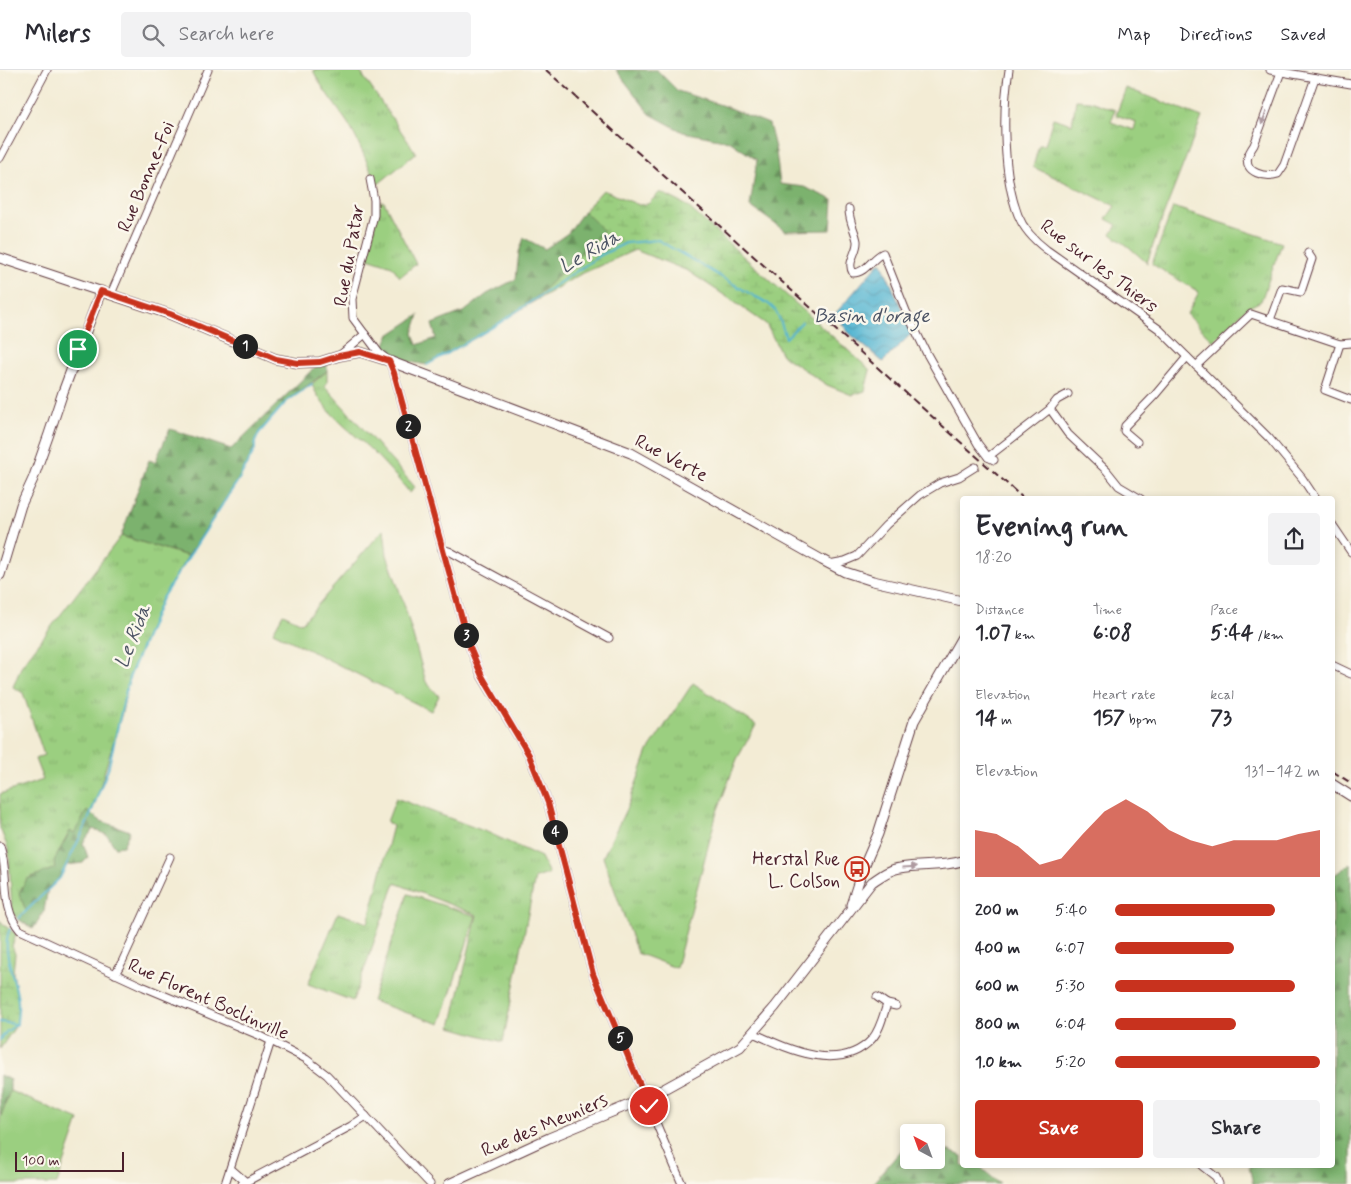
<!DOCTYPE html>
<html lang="en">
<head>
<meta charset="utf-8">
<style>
	body { margin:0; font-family:Mynerve,sans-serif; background:#f2f2f3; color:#2b2b33; height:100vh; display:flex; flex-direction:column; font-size:19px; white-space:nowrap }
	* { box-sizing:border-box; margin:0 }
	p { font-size:16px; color:#7c7c81 }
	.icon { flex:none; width:28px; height:28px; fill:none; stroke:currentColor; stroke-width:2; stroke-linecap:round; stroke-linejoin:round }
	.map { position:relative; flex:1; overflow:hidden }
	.sheet { position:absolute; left:960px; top:426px; width:375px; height:672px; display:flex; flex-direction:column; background:#fff; border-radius:5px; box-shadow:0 2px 8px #0003 }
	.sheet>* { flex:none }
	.needle { width:32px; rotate:319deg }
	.controls { position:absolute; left:900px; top:1054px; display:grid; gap:10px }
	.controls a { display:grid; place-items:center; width:45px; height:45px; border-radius:5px; background:#fff; box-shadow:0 2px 8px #0003; font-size:25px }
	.scale { position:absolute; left:15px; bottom:12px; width:109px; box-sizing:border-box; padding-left:5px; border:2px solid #4a1f2b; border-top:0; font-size:14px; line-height:18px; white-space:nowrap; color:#4a1f2b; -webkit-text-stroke:4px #fbf7ec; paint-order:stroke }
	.pin { position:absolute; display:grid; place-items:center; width:42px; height:42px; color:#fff; margin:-21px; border:2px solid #fff; border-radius:50%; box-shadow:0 1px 5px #0007 }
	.km { position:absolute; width:25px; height:25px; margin:-12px; border-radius:50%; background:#222; color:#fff; font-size:14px; line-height:25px; text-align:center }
	.round { display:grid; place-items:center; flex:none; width:52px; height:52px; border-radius:5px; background:#f2f2f3 }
	.summary { display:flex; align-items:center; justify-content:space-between; height:85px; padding:0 15px }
	h1 { font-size:28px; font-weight:700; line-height:38px }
	.figures { display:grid; grid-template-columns:repeat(3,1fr); gap:8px; height:85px; padding:5px 15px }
	.figures div { display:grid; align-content:center }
	.figures b { font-size:21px; font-weight:700 }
	.figures small { font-size:14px; font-weight:400 }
	.figures p { font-size:14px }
	.chart { height:140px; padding:10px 15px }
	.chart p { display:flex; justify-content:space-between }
	.chart svg { width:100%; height:90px; margin-top:5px; fill:#c8321e; opacity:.7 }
	.button { display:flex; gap:10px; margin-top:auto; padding:10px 15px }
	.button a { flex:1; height:58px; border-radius:5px; background:#c8321e; color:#fff; font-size:20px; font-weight:700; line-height:58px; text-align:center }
	.button a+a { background:#f2f2f3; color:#2b2b33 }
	ul { padding:0 15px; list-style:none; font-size:16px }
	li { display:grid; grid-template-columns:80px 60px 1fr; align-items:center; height:38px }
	li i { height:12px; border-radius:6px; background:#c8321e }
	header { display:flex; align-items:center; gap:30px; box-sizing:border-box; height:70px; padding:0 25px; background:#fff; border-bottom:1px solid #e1e1e2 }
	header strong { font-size:24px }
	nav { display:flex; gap:28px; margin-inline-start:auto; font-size:18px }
	.search { width:350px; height:45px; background:#f2f2f3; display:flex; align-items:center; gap:12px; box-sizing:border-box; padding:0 18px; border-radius:5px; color:#7c7c81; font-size:19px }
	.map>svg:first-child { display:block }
</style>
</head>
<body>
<header>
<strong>Milers</strong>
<div class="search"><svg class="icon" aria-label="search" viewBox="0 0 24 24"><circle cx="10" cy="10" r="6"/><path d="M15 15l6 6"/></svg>Search here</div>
<nav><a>Map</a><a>Directions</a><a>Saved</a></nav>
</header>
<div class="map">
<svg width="1351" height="1114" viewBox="0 0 1351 1114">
	<defs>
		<pattern id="grass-tufts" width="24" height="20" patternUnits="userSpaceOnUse" patternTransform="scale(1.25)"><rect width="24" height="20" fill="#9bcf80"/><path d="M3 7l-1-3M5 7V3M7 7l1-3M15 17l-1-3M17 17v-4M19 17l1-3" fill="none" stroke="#87b16f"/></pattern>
		<pattern id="forest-firs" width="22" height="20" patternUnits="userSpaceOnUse" patternTransform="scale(1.25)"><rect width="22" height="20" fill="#7cb26e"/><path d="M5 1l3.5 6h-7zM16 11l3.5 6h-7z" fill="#68905b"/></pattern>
		<pattern id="wetland-marsh" width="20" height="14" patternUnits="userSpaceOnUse" patternTransform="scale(1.25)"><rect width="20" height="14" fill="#9bcf80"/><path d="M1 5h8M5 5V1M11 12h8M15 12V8" fill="none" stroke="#87b16f"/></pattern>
		<pattern id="water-waves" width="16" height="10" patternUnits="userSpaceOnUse" patternTransform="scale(1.25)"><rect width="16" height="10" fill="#53b5d2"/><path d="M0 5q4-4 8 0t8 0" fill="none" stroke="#4793ab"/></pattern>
	</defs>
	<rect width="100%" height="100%" fill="#fbf7ec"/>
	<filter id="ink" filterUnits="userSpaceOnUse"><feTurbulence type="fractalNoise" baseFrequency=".02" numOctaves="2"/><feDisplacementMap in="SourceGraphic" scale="10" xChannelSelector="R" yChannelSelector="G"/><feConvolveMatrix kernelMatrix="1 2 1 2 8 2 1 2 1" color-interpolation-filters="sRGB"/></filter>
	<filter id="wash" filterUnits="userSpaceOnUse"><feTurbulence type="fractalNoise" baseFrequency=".0096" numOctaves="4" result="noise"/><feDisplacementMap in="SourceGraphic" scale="20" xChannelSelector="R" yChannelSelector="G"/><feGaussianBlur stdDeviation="1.12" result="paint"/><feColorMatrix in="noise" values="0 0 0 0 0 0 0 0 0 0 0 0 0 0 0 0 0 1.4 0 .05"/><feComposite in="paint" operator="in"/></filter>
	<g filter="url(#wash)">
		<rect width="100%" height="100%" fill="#f3ecd5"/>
		<!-- grass -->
		<g fill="url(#grass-tufts)" stroke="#727756">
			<path d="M313,0H359L416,83L377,115C368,95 360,74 349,55C337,36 322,20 313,0Z"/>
			<path d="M1126,18L1202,47L1163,146L1147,193L1129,177L1111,164L1117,155L1106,149L1115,136L1033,97L1039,75H1045L1053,48L1072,54L1076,30L1090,31L1115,40L1111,52L1134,60L1136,52L1116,45Z"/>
			<path d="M377,132H384L416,194L400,207L392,196L368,188L374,160Z"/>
			<path d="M1173,137L1282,173L1261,231L1247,238L1213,271L1187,244L1199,222L1152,194Z"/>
			<path d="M327,301V313L324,315L415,417L410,423C399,410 388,397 376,385C356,364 322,342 312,314Z"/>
			<path d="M121,466L188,486L162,528L129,608L122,643L95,734L87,753L60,808L18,849L12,843L9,781L0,758V724L43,710L35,689L44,685L23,623L13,617L22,595Z"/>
			<path d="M693,613L756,655L737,689L717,742L676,898L637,883L603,787L629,733L648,681Z"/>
			<path d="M396,728L489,763L541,787L549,804L535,808L503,972L451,957L477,845L395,813L353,931L308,914L338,843L368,853L393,756L387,752Z"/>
		</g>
		<!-- forest -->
		<g fill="url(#forest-firs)" stroke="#63684c">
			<path d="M616,0H657L678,21L724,36L769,54L776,82L780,114L804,117L833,130L831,160L785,161L750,136L757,90L729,71L683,62L650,44Z"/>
			<path d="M584,141L605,161L528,235L477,267L427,295L404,291L383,279L389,265L419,245L413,263L417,275L436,268L432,254L465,241L487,224L516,209L519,182L524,168L545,179L568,163Z"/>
			<path d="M327,294V301L286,332L259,363L255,372V379L239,409L188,486L121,466L149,390L155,392L170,359L231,379L316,296Z"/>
			<path d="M87,741L101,751L130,761L123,776L115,777L107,765L93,759L83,773L88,787L83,793L67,795L60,808L48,818L44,841L33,859L18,849L26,841L19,823L27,809L55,798L54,791L70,761L74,763Z"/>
			<path d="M1351,793V1114H1253L1249,1096H1332L1333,806Z"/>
			<path d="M0,1005L10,1010V1021L0,1049Z"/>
			<path d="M906,1075H909V1090H936V1078L944,1079L962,1086V1096H979L1000,1114H872Z"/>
		</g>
		<!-- wetland -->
		<g fill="url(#wetland-marsh)" stroke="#727756">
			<path d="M603,120L639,135L648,134L660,122L686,135L870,300L865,321L852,325L827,315L782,285L766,254L727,227L688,201L635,180L579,205L528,235L604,161L584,141Z"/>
			<path d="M0,850L4,855L16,864L12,876L15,884L13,902L18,931L17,954L0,979Z"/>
		</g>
		<!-- garden -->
		<g fill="#9bcf80" stroke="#727756">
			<path d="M384,459L387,485L404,534L426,612L439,626L431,641L273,562L283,544L302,553Z"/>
			<path d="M408,824L476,846L440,954L372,931Z"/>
			<path d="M10,1021L79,1050L57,1114H0V1049Z"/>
		</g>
		<!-- water -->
		<path fill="url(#water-waves)" stroke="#4e6a7e" d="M879,193H882L912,263L883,292L849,263L835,244Z"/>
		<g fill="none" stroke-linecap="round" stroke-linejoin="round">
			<!-- stream -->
			<g stroke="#53b5d2" stroke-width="2">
				<path d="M427,295L495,256L599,186L626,173L658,170L754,226C779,237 778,244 786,268L802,252"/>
				<path d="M18,849L60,808L87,753L108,699L129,608L162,528L239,409L255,379V372L259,363L286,332L312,314"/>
				<path d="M0,952L15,954"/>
				<path d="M0,970L6,962L17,954C17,947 19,938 18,931C16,910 0,878 10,859"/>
			</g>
		</g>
	</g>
	<g filter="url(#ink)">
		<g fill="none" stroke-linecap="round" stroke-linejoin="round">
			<defs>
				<g id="minor">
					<path d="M1009,0C1002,41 1003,106 1018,145C1024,160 1035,171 1047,180L1159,259L1269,368L1302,408L1316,429"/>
					<path d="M1270,0L1351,14"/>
					<path d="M1281,2L1254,75C1252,78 1249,83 1248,86C1243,103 1266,108 1278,104L1284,95L1315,8"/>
					<path d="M0,88L47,0"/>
					<path d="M370,109L374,130V145L352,229L353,248L379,283L389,291L394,303L470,578L482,607L529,685L548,733L593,904L682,1114"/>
					<path d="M849,139C849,152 855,160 857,171C858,182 846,192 853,203C866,203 872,188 883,183L906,241L927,284L978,374L988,387L994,390"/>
					<path d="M111,224L208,0"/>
					<path d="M1270,250L1282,218L1301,222L1312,189L1308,183"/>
					<path d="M1340,274L1325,320L1351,330"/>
					<path d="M339,286L365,264"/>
					<path d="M1196,296L1251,244L1340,274L1351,273"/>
					<path d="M1050,339L1068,364L1107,401L1119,416L1141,429"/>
					<path d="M1137,372L1124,361L1125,356L1155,325L1187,287"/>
					<path d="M988,387L1050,339L1057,330L1068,324"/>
					<path d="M1332,454L1351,482"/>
					<path d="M442,479L449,481L609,568"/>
					<path d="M829,494L845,491L857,486L886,455L920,425L940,413L959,407L975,397"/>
					<path d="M1332,595L1351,604"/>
					<path d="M0,776C10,806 0,837 20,860L144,917L261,966L306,989L327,1005L430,1114"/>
					<path d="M115,904L122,892L170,787"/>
					<path d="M887,934L896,936"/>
					<path d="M753,963C788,979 840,1004 872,969C880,960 883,946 887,934L877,927"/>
					<path d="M1202,1096L1216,1107L1219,1114"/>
					<path d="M231,1099L246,1112"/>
					<path d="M225,1114L271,971"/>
					<path d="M242,1114L351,1056L366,1046"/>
				</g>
				<g id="tertiary">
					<path d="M0,188L169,244L276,289L298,293L320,292L339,286L360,282L389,291L631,383L822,490L845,502L873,511L962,531"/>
					<path d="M0,505L21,435L33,409L49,364L63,322L101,221"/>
					<path d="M1332,714L1351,726"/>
					<path d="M851,835L862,801L878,764L914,651L962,567"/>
					<path d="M449,1114L549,1068L653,1025L740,977L775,937L872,812C881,806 890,799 900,798C921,794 942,797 962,791"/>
				</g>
			</defs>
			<!-- minor casing -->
			<use href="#minor" stroke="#633e44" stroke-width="9"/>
			<!-- tertiary casing -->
			<use href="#tertiary" stroke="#633e44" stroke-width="11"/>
			<!-- minor -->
			<use href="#minor" stroke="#fff" stroke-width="7"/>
			<!-- tertiary -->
			<use href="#tertiary" stroke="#fff" stroke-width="9"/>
			<!-- rail -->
			<g stroke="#4a1f2b" stroke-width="2" stroke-dasharray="8 4" stroke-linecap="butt">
				<path d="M546,0L1024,429"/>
				<path d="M1332,701L1351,713"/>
			</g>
		</g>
		<!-- one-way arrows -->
		<defs><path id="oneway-solid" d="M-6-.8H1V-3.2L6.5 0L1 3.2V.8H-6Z" transform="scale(1.25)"/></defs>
		<g fill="#ae9aa0">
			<use href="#oneway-solid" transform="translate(1264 48) rotate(111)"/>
			<use href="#oneway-solid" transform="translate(910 797) rotate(-3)"/>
		</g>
	</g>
	<g fill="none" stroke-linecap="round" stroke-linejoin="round" filter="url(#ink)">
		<defs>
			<path id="route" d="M78,279L101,221L170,244L276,289L298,293L320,292L339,286L360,282L389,291L394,303L470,578L482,606L529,685L548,733L593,904L649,1036"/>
		</defs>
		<!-- route casing -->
		<use href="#route" stroke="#fff" stroke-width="10"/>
		<!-- route -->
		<use href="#route" stroke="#c8321e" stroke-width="6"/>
	</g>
	<!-- icons -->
	<defs>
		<symbol id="bus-ring" viewBox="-11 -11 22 22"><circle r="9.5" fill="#fbf7ec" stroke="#c8321e" stroke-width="1.5"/><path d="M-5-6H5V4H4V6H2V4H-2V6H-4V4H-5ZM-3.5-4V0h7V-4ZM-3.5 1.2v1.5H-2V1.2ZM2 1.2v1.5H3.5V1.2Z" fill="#c8321e"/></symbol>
	</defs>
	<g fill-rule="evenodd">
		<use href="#bus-ring" x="843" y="785" width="28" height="28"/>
	</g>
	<g text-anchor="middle" stroke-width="5" stroke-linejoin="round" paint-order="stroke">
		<!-- street labels -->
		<g font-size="19" fill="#4a1f2b" stroke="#fbf7ec">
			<text transform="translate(145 106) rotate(-67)" y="7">Rue Bonne-Foi</text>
			<text transform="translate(348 185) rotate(-80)" y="7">Rue du Patar</text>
			<text transform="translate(1100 195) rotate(37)" y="7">Rue sur les Thiers</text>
			<text transform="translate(672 387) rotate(28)" y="7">Rue Verte</text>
			<text transform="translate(209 928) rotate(24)" y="7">Rue Florent Boclinville</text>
			<text transform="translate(544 1054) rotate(-23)" y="7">Rue des Meuniers</text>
		</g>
		<!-- poi labels -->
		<g font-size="19" fill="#4a1f2b" stroke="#fbf7ec" text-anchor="end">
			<text x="840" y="795">Herstal Rue<tspan x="840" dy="22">L. Colson</tspan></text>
		</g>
		<!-- water labels -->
		<g font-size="20" font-style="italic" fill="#4d5465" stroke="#fbf7ec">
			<text transform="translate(589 181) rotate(-30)" y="7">Le Rida</text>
			<text x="872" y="252">Basin d'orage</text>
			<text transform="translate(132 566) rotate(-68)" y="7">Le Rida</text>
		</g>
	</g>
</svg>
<div class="controls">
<a><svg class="needle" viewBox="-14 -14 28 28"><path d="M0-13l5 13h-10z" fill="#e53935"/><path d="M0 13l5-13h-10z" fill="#7c7c81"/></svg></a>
</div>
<div class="scale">100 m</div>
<div class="pin" style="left:78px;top:279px;background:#1e9e55"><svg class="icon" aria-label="arrive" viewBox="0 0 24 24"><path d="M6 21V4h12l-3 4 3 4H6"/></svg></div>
<div class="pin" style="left:649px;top:1036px;background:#d93025"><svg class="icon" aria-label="check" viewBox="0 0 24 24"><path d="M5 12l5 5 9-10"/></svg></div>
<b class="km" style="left:245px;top:276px">1</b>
<b class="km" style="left:408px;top:356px">2</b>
<b class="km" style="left:466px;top:565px">3</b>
<b class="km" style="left:555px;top:762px">4</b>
<b class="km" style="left:620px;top:968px">5</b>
<section class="sheet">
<div class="summary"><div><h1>Evening run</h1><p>18:20</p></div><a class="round"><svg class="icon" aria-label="share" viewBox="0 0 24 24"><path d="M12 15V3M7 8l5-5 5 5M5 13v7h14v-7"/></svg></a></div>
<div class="figures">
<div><p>Distance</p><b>1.07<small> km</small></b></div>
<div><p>Time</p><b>6:08</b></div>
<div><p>Pace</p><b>5:44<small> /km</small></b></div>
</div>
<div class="figures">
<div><p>Elevation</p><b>14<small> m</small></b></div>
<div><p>Heart rate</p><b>157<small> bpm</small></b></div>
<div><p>kcal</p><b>73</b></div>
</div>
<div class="chart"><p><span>Elevation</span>131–142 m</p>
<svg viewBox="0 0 160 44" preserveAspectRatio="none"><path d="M0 44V21L10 23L20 29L30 38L40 35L50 23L60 12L70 6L80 12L90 21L100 26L110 29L120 26L130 26L140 26L150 23L160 21V44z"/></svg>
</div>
<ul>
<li><b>200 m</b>5:40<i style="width:78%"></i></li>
<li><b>400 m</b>6:07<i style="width:58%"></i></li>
<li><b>600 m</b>5:30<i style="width:88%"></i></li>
<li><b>800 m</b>6:04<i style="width:59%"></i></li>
<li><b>1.0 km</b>5:20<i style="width:100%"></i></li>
</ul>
<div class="button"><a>Save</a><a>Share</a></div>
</section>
</div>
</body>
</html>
